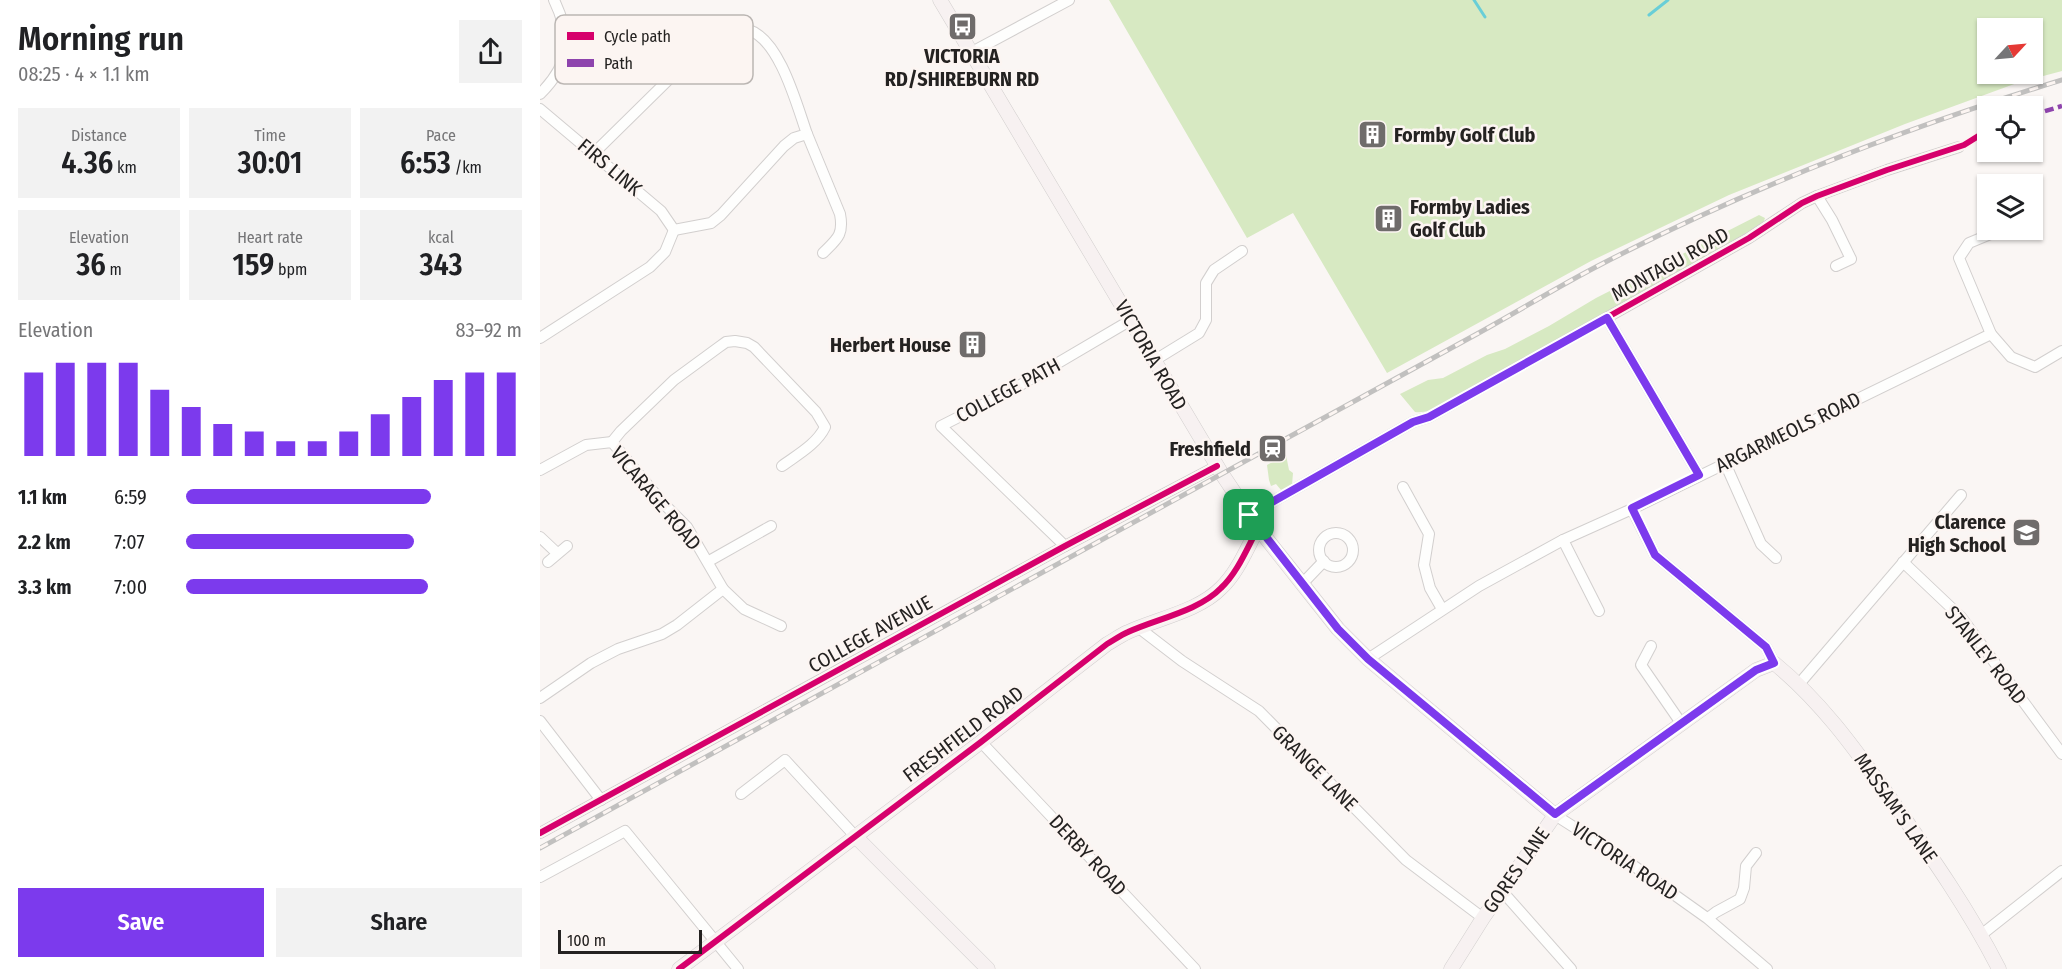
<!DOCTYPE html>
<html lang="en">
<head>
<meta charset="utf-8">
<style>
	body { margin:0; font-family:"Fira Sans Condensed",sans-serif; background:#f2f2f2; color:#202124; height:100vh; display:flex; flex-direction:column; font-size:22px; white-space:nowrap }
	* { box-sizing:border-box; margin:0 }
	p { font-size:20px; color:#757577 }
	.icon { flex:none; width:33px; height:33px; fill:none; stroke:currentColor; stroke-width:2; stroke-linecap:round; stroke-linejoin:round }
	.map { position:relative; flex:1; overflow:hidden }
	.sheet { display:flex; flex-direction:column; background:#fff; width:540px }
	.sheet>* { flex:none }
	.needle { width:39px; rotate:64deg }
	.tools { position:absolute; left:1437px; top:18px; display:grid; gap:12px }
	.tools a { display:grid; place-items:center; width:66px; height:66px; border-radius:0px; background:#fff; box-shadow:0 2px 4px #0004; font-size:30px }
	.scale { position:absolute; left:18px; bottom:15px; width:144px; box-sizing:border-box; padding-left:6px; border:3px solid #242221; border-top:0; font-size:16px; line-height:21px; white-space:nowrap; color:#242221; -webkit-text-stroke:4px #fcf5f2; paint-order:stroke }
	.pin { position:absolute; display:grid; place-items:center; width:51px; height:51px; color:#fff; margin:-26px; border-radius:12px; box-shadow:0 3px 9px #0006 }
	.round { display:grid; place-items:center; flex:none; width:63px; height:63px; border-radius:0px; background:#f2f2f2 }
	.overview { display:flex; align-items:center; justify-content:space-between; height:102px; padding:0 18px }
	h1 { font-size:33px; font-weight:600; line-height:45px }
	.stats { display:grid; grid-template-columns:repeat(3,1fr); gap:9px; height:102px; padding:6px 18px }
	.stats div { display:grid; align-content:center; border-radius:0px; background:#f2f2f2; text-align:center }
	.stats b { font-size:30px; font-weight:600 }
	.stats small { font-size:16px; font-weight:400 }
	.stats p { font-size:16px }
	.chart { height:168px; padding:12px 18px }
	.chart p { display:flex; justify-content:space-between }
	.chart svg { width:100%; height:108px; margin-top:6px; stroke:#7c3aed; stroke-width:6 }
	.cta { display:flex; gap:12px; margin-top:auto; padding:12px 18px }
	.cta a { flex:1; height:69px; border-radius:0px; background:#7c3aed; color:#fff; font-size:24px; font-weight:600; line-height:69px; text-align:center }
	.cta a+a { background:#f2f2f2; color:#202124 }
	ul { padding:0 18px; list-style:none; font-size:20px }
	li { display:grid; grid-template-columns:96px 72px 1fr; align-items:center; height:45px }
	li i { height:15px; border-radius:8px; background:#7c3aed }
	main { display:flex; flex:1; min-height:0 }
	.map>svg:first-child { display:block }
</style>
</head>
<body>
<main>
<section class="sheet">
<div class="overview"><div><h1>Morning run</h1><p>08:25 · 4 × 1.1 km</p></div><a class="round"><svg class="icon" aria-label="share" viewBox="0 0 24 24"><path d="M12 15V3M7 8l5-5 5 5M5 13v7h14v-7"/></svg></a></div>
<div class="stats">
<div><p>Distance</p><b>4.36<small> km</small></b></div>
<div><p>Time</p><b>30:01</b></div>
<div><p>Pace</p><b>6:53<small> /km</small></b></div>
</div>
<div class="stats">
<div><p>Elevation</p><b>36<small> m</small></b></div>
<div><p>Heart rate</p><b>159<small> bpm</small></b></div>
<div><p>kcal</p><b>343</b></div>
</div>
<div class="chart"><p><span>Elevation</span>83–92 m</p>
<svg viewBox="0 0 160 44" preserveAspectRatio="none"><path d="M5 44V10M15 44V6M25 44V6M35 44V6M45 44V17M55 44V24M65 44V31M75 44V34M85 44V38M95 44V38M105 44V34M115 44V27M125 44V20M135 44V13M145 44V10M155 44V10"/></svg>
</div>
<ul>
<li><b>1.1 km</b>6:59<i style="width:73%"></i></li>
<li><b>2.2 km</b>7:07<i style="width:68%"></i></li>
<li><b>3.3 km</b>7:00<i style="width:72%"></i></li>
</ul>
<div class="cta"><a>Save</a><a>Share</a></div>
</section>
<div class="map">
<svg width="1522" height="969" viewBox="0 0 1522 969">
	<rect width="100%" height="100%" fill="#faf6f4"/>
	<!-- green -->
	<g fill="#d7e9c2" fill-rule="evenodd">
		<path d="M569,0H1522V71L1477,83L1365,124L1189,195L1051,261L847,373L753,213L707,238ZM1448,28H1492V74H1448Z"/>
		<path d="M1219,215L1225,218L1222,226L901,410C892,410 884,413 875,412L860,394L888,380L903,378L947,355L965,349L1009,326L1056,298Z"/>
		<path d="M746,455L749,470L753,473L752,485L741,490L736,484L731,486L729,480L727,465Z"/>
	</g>
	<g fill="none" stroke-linecap="round" stroke-linejoin="round">
		<!-- stream -->
		<g stroke="#68ced7" stroke-width="3">
			<path d="M934,0L945,17"/>
			<path d="M1109,15L1128,0"/>
		</g>
		<defs>
			<g id="street">
				<path d="M432,52L529,0"/>
				<path d="M0,94C31,63 32,38 14,0"/>
				<path d="M0,109L121,211L134,230"/>
				<path d="M267,134L300,214C304,235 297,239 283,253"/>
				<path d="M54,153L177,32C187,30 200,27 209,30C240,40 257,106 267,134L254,138L244,146L181,215L171,223L134,230"/>
				<path d="M1277,196L1292,220L1311,259L1296,266"/>
				<path d="M1453,233L1429,243L1419,258L1451,334L1471,357L1495,367L1522,351"/>
				<path d="M1067,318L1159,475"/>
				<path d="M0,338L110,267L125,252L134,230"/>
				<path d="M615,360L659,333L666,320V283L674,270L702,251"/>
				<path d="M72,442L81,431L134,380L179,347L186,342L195,341L207,343L214,347L276,412L285,427C277,444 257,455 242,466"/>
				<path d="M1185,463L1221,544L1236,558"/>
				<path d="M0,470L46,445L72,442L122,502L147,527L183,589L137,625L122,634L78,649L51,663L0,698"/>
				<path d="M863,487L889,534L884,565L890,588L902,609"/>
				<path d="M1092,509L1115,555L1226,647L1234,663"/>
				<path d="M709,515L873,422L889,417L1209,238L1262,203L1277,196L1347,170L1419,147"/>
				<circle cx="796" cy="550" r="17"/>
				<path d="M0,537L17,553"/>
				<path d="M1023,540L1059,611"/>
				<path d="M525,546L401,426L472,390L591,320"/>
				<path d="M169,561L231,526"/>
				<path d="M8,562L27,546"/>
				<path d="M1363,562L1421,617L1522,754"/>
				<path d="M762,584L784,561"/>
				<path d="M183,589L204,609L241,626"/>
				<path d="M599,628L642,661L719,711L866,860L943,918"/>
				<path d="M1111,646L1101,665L1141,723"/>
				<path d="M828,659L939,586L1023,540L1092,509L1451,334"/>
				<path d="M1259,684L1421,495"/>
				<path d="M0,721L61,800"/>
				<path d="M441,742L655,969"/>
				<path d="M201,794L245,760L315,836"/>
				<path d="M1015,815L1087,861L1167,918L1227,969"/>
				<path d="M0,833L525,546L677,466"/>
				<path d="M0,877L85,831L198,969"/>
				<path d="M962,891L1031,969"/>
				<path d="M1168,918L1176,912L1200,899L1204,888L1206,866L1216,853"/>
				<path d="M1441,935L1522,871"/>
			</g>
			<g id="secondary">
				<path d="M400,0L682,474L718,528L798,629L828,659L1015,815"/>
				<path d="M315,836L448,969"/>
				<path d="M139,969L441,742L567,644C574,640 581,635 588,632C616,619 659,611 681,588C698,572 707,548 718,528"/>
				<path d="M911,969L943,918L1015,815L1216,670L1234,663C1283,703 1317,752 1353,802C1391,856 1429,910 1459,969"/>
			</g>
		</defs>
		<!-- street casing -->
		<use href="#street" stroke="#d2cfce" stroke-width="12"/>
		<!-- secondary casing -->
		<use href="#secondary" stroke="#d2cfce" stroke-width="15"/>
		<!-- street -->
		<use href="#street" stroke="#fefefd" stroke-width="10"/>
		<!-- secondary -->
		<use href="#secondary" stroke="#f7f1f1" stroke-width="14"/>
		<defs>
			<path id="rail" d="M0,848L935,335C975,313 1014,289 1054,268C1203,190 1362,129 1522,80"/>
		</defs>
		<!-- rail casing -->
		<use href="#rail" stroke="#c1c0bf" stroke-width="5"/>
		<!-- rail -->
		<use href="#rail" stroke="#fcf5f2" stroke-width="3" stroke-dasharray="9" stroke-linecap="butt"/>
		<!-- quiet -->
		<path stroke="#8e44ad" stroke-width="4.5" stroke-dasharray="9 4.5" stroke-linecap="butt" d="M1492,115L1522,106"/>
		<defs>
			<g id="cycleway">
				<path d="M0,833L525,546L677,466"/>
				<path d="M139,969L441,742L567,644C574,640 581,635 588,632C616,619 659,611 681,588C698,572 707,548 718,528L709,515L873,422L889,417L1209,238L1262,203L1277,196L1347,170L1424,145L1448,130"/>
			</g>
		</defs>
		<!-- cycleway casing -->
		<use href="#cycleway" stroke="#fcf5f2" stroke-width="10"/>
		<!-- cycleway -->
		<use href="#cycleway" stroke="#d6006c" stroke-width="6"/>
	</g>
	<g fill="none" stroke-linecap="round" stroke-linejoin="round">
		<defs>
			<path id="route" d="M1067,318L1159,475L1092,508L1115,555L1226,647L1234,663L1216,670L1015,814L828,659L798,629L709,515L873,422L889,417Z"/>
		</defs>
		<!-- route casing -->
		<use href="#route" stroke="#fff" stroke-width="12"/>
		<!-- route -->
		<use href="#route" stroke="#7c3aed" stroke-width="8"/>
	</g>
	<!-- icons -->
	<defs>
		<symbol id="bus-square" viewBox="-11 -11 22 22"><rect x="-9" y="-9" width="18" height="18" rx="4" fill="#6f6c6b" stroke="#fcf5f2"/><path d="M-5-6H5V4H4V6H2V4H-2V6H-4V4H-5ZM-3.5-4V0h7V-4ZM-3.5 1.2v1.5H-2V1.2ZM2 1.2v1.5H3.5V1.2Z" fill="#fff"/></symbol>
		<symbol id="building-square" viewBox="-11 -11 22 22"><rect x="-9" y="-9" width="18" height="18" rx="4" fill="#6f6c6b" stroke="#fcf5f2"/><path d="M-4-6H4V6H1V3H-1V6H-4ZM-2.5-4.3h1.7v1.8h-1.7ZM.8-4.3h1.7v1.8H.8ZM-2.5-1h1.7V.8h-1.7ZM.8-1h1.7V.8H.8Z" fill="#fff"/></symbol>
		<symbol id="station-square" viewBox="-11 -11 22 22"><rect x="-9" y="-9" width="18" height="18" rx="4" fill="#6f6c6b" stroke="#fcf5f2"/><path d="M-3-6H3Q5-6 5-4V2Q5 4 3 4L4.5 6H3L1.5 4h-3L-3 6H-4.5L-3 4Q-5 4-5 2V-4Q-5-6-3-6ZM-3.5-4v3h7v-3ZM-3.5 1v1.5H-2V1ZM2 1v1.5H3.5V1Z" fill="#fff"/></symbol>
		<symbol id="school-square" viewBox="-11 -11 22 22"><rect x="-9" y="-9" width="18" height="18" rx="4" fill="#6f6c6b" stroke="#fcf5f2"/><path d="M0-5L7-2L0 1L-7-2ZM-4 1L0 2.5L4 1V4Q0 6-4 4Z" fill="#fff"/></symbol>
	</defs>
	<g fill-rule="evenodd">
		<use href="#bus-square" x="406" y="10" width="33" height="33"/>
		<use href="#building-square" x="816" y="118" width="33" height="33"/>
		<use href="#building-square" x="832" y="202" width="33" height="33"/>
		<use href="#building-square" x="416" y="328" width="33" height="33"/>
		<use href="#station-square" x="716" y="432" width="33" height="33"/>
		<use href="#school-square" x="1470" y="516" width="33" height="33"/>
	</g>
	<g text-anchor="middle" stroke-width="5" stroke-linejoin="round" paint-order="stroke">
		<!-- poi labels -->
		<g font-size="20" font-weight="bold" fill="#242221" stroke="#fcf5f2" text-anchor="end">
			<text x="422" y="63" text-anchor="middle">VICTORIA<tspan x="422" dy="23">RD/SHIREBURN RD</tspan></text>
			<text x="854" y="142" text-anchor="start">Formby Golf Club</text>
			<text x="870" y="214" text-anchor="start">Formby Ladies<tspan x="870" dy="23">Golf Club</tspan></text>
			<text x="411" y="352">Herbert House</text>
			<text x="711" y="456">Freshfield</text>
			<text x="1466" y="529">Clarence<tspan x="1466" dy="23">High School</tspan></text>
		</g>
		<!-- street labels -->
		<g font-size="20" fill="#242221" stroke="#fcf5f2">
			<text transform="translate(70 167) rotate(40)" y="7">FIRS LINK</text>
			<text transform="translate(1130 264) rotate(-29)" y="7">MONTAGU ROAD</text>
			<text transform="translate(611 355) rotate(60)" y="7">VICTORIA ROAD</text>
			<text transform="translate(468 390) rotate(-28)" y="7">COLLEGE PATH</text>
			<text transform="translate(1248 432) rotate(-26)" y="7">ARGARMEOLS ROAD</text>
			<text transform="translate(116 498) rotate(50)" y="7">VICARAGE ROAD</text>
			<text transform="translate(330 634) rotate(-29)" y="7">COLLEGE AVENUE</text>
			<text transform="translate(1446 655) rotate(52)" y="7">STANLEY ROAD</text>
			<text transform="translate(423 734) rotate(-37)" y="7">FRESHFIELD ROAD</text>
			<text transform="translate(775 768) rotate(45)" y="7">GRANGE LANE</text>
			<text transform="translate(1356 808) rotate(55)" y="7">MASSAM'S LANE</text>
			<text transform="translate(548 855) rotate(47)" y="7">DERBY ROAD</text>
			<text transform="translate(1085 861) rotate(34)" y="7">VICTORIA ROAD</text>
			<text transform="translate(976 870) rotate(-55)" y="7">GORES LANE</text>
		</g>
	</g>
	<!-- legend -->
	<rect x="15" y="15" width="198" height="69" rx="9" fill="#fcf5f2" stroke="#bbb6b3" stroke-width="1.5"/>
	<rect x="27" y="32" width="27" height="8" fill="#d6006c"/>
	<rect x="27" y="59" width="27" height="8" fill="#8e44ad"/>
	<g font-size="16" fill="#242221">
		<text x="64" y="42">Cycle path</text>
		<text x="64" y="69">Path</text>
	</g>
</svg>
<div class="tools">
<a><svg class="needle" viewBox="-14 -14 28 28"><path d="M0-13l5 13h-10z" fill="#e53935"/><path d="M0 13l5-13h-10z" fill="#757577"/></svg></a>
<a><svg class="icon" aria-label="locate" viewBox="0 0 24 24"><circle cx="12" cy="12" r="6"/><path d="M12 2v4M12 18v4M2 12h4M18 12h4"/></svg></a>
<a><svg class="icon" aria-label="layers" viewBox="0 0 24 24"><path d="M12 4l9 5-9 5-9-5zM3 14l9 5 9-5"/></svg></a>
</div>
<div class="scale">100 m</div>
<div class="pin" style="left:709px;top:515px;background:#1e9e55"><svg class="icon" aria-label="arrive" viewBox="0 0 24 24"><path d="M6 21V4h12l-3 4 3 4H6"/></svg></div>
</div>
</main>
</body>
</html>
